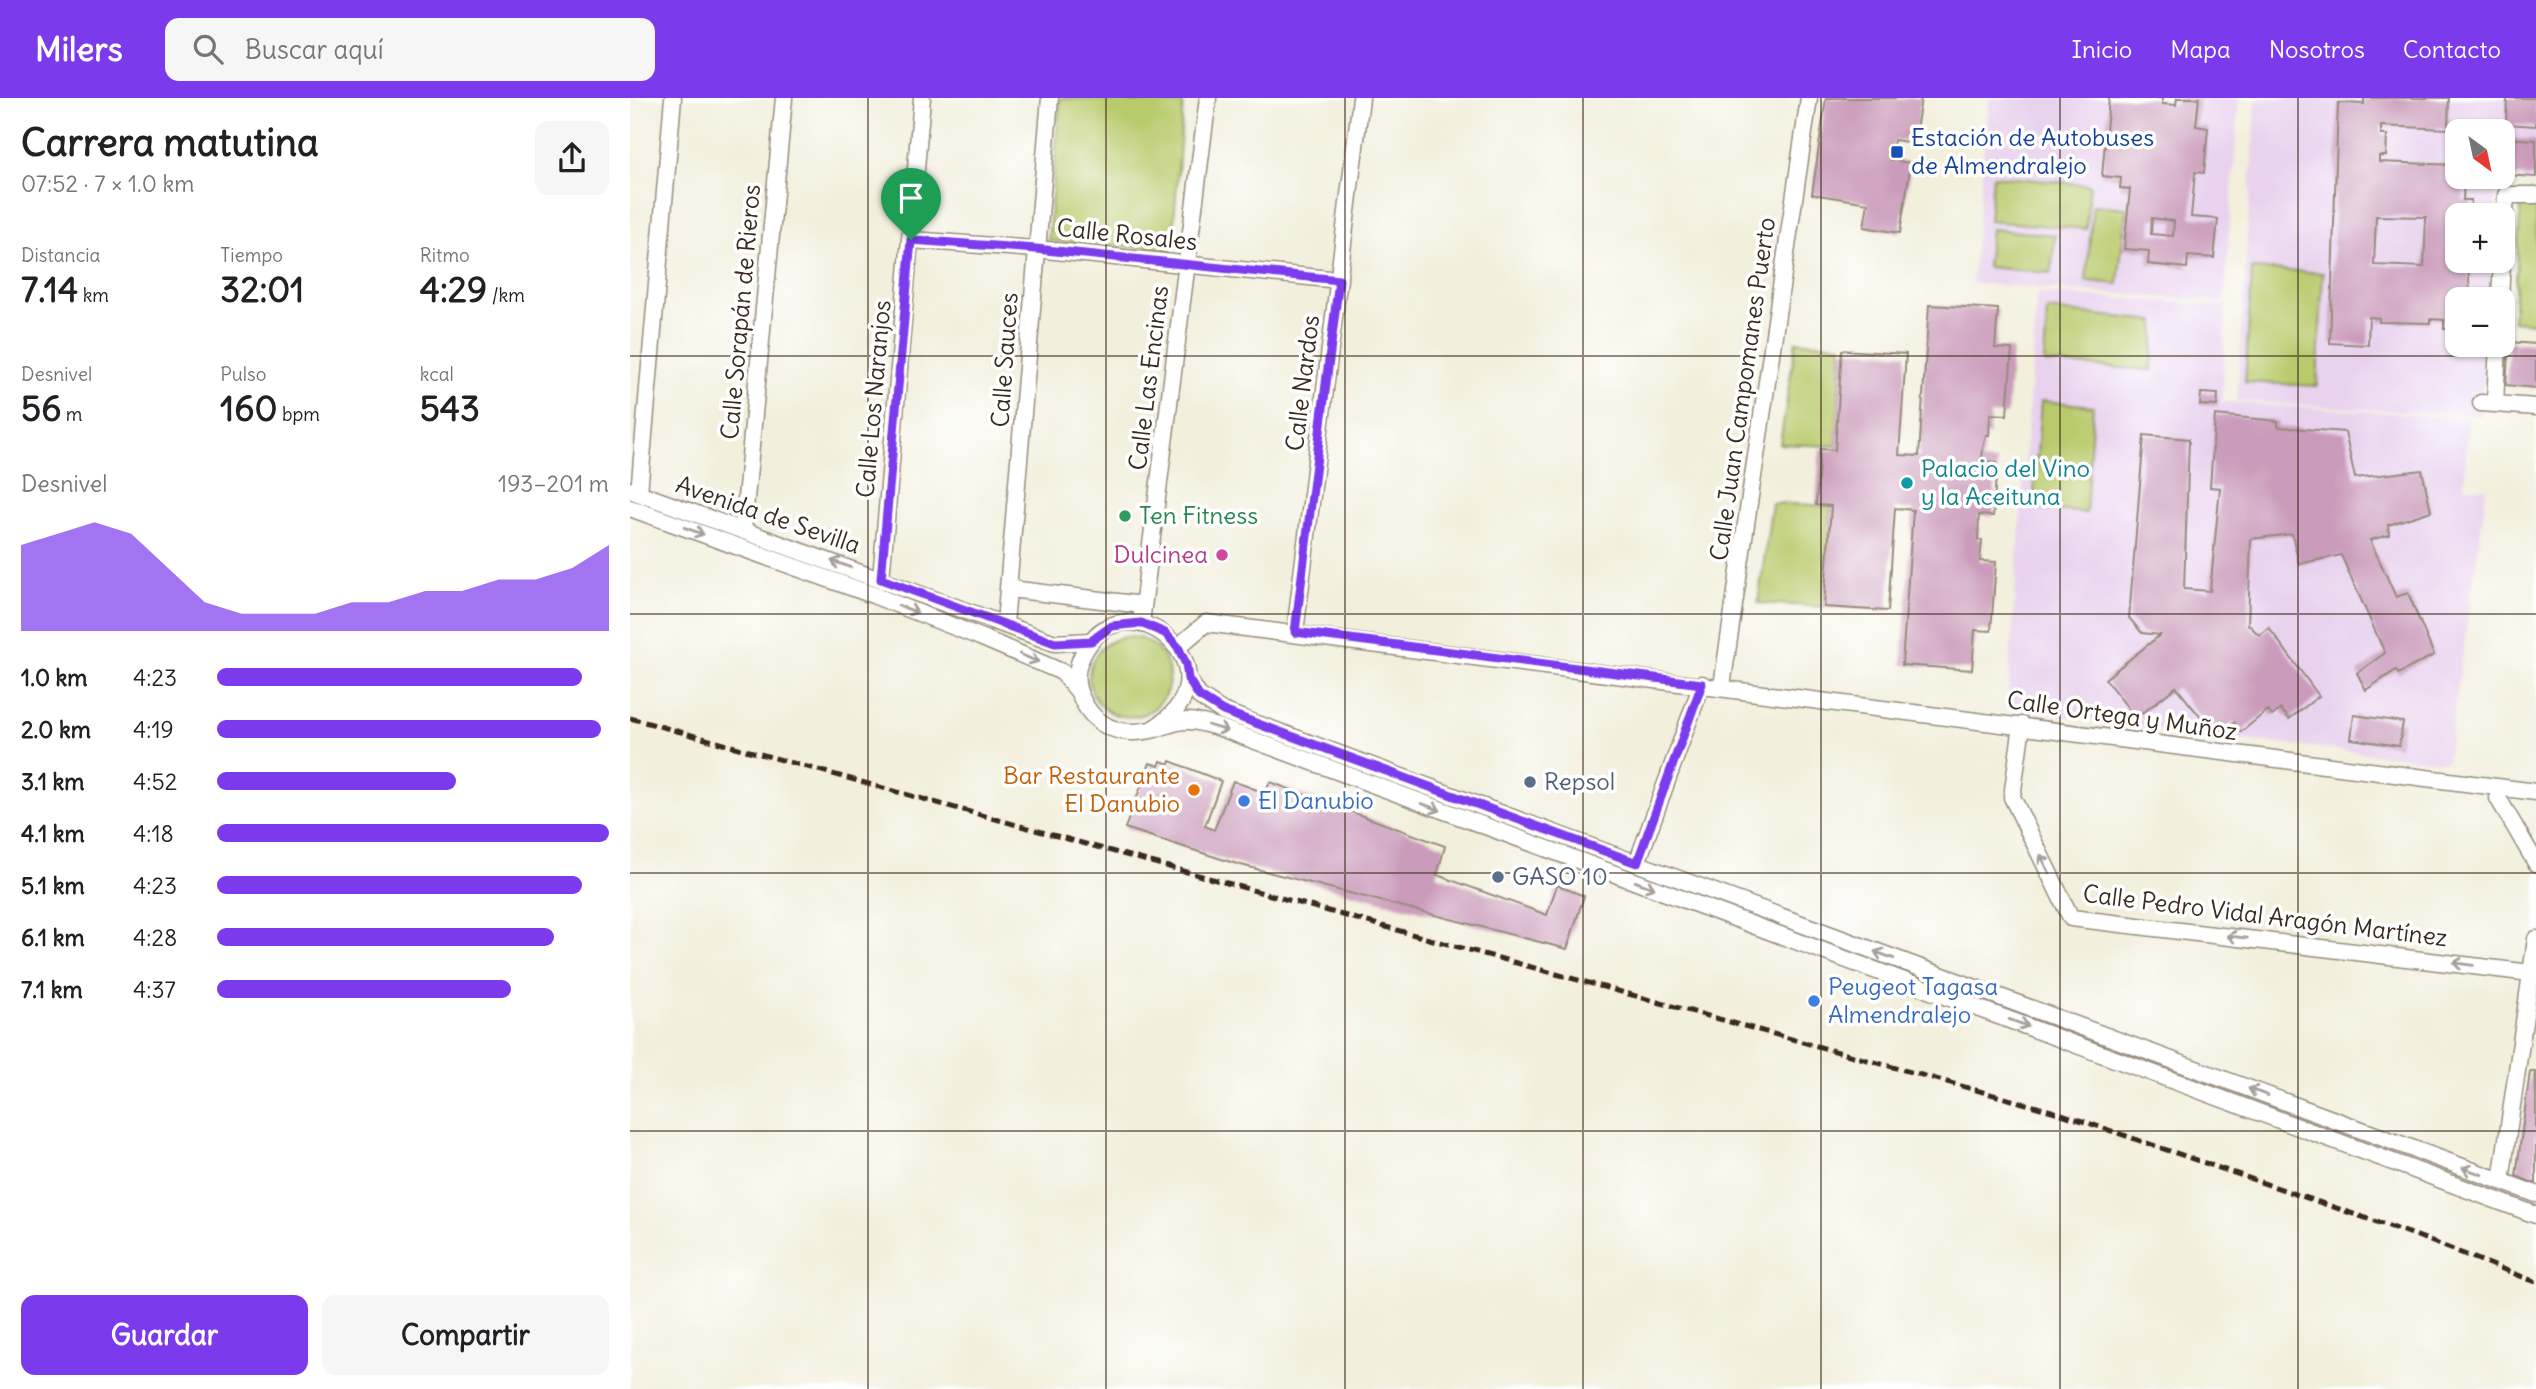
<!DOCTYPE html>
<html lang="es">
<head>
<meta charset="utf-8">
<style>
	body { margin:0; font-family:Delius,sans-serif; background:#f6f6f6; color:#202124; height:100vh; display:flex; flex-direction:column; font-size:26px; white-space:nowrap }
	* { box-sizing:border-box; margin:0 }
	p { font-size:23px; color:#757577 }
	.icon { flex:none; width:38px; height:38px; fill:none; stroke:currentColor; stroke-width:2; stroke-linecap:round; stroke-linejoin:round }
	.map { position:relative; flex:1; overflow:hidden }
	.details { display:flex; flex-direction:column; background:#fff; width:630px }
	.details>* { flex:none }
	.needle { width:46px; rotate:147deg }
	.buttons { position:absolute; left:1815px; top:21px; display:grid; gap:14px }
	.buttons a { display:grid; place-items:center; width:70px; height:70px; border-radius:14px; background:#fff; box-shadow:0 2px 5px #0004; font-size:35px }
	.pin { position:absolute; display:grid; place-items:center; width:60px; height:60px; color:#fff; margin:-72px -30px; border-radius:50% 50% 50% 0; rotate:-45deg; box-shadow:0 0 7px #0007 }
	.pin .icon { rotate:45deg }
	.round { display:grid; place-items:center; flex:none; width:74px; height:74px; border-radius:14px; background:#f6f6f6 }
	.summary { display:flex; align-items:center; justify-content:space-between; height:119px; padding:0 21px }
	h1 { font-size:38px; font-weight:800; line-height:52px }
	.metrics { display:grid; grid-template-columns:repeat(3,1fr); gap:10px; height:119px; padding:7px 21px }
	.metrics div { display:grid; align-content:center }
	.metrics b { font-size:35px; font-weight:800 }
	.metrics small { font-size:19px; font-weight:400 }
	.metrics p { font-size:19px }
	.chart { height:196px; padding:14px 21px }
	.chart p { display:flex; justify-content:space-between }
	.chart svg { width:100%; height:126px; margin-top:7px; fill:#7c3aed; opacity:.7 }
	.action { display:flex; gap:14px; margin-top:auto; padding:14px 21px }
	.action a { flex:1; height:80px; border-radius:14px; background:#7c3aed; color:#fff; font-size:28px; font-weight:800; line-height:80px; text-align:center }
	.action a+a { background:#f6f6f6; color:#202124 }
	ul { padding:0 21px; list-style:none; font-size:23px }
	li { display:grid; grid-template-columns:112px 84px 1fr; align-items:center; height:52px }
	li i { height:18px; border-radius:9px; background:#7c3aed }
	header { display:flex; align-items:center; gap:42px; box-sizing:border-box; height:98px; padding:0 35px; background:#7c3aed; color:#fff }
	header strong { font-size:33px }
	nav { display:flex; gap:38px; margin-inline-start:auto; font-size:24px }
	.search { width:490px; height:63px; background:#f6f6f6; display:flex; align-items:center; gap:18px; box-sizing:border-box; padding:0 24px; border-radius:14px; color:#757577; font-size:26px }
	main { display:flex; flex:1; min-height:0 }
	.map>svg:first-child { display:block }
</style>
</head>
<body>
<header>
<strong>Milers</strong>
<div class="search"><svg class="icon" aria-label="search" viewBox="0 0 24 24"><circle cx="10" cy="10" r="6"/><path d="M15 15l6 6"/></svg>Buscar aquí</div>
<nav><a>Inicio</a><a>Mapa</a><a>Nosotros</a><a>Contacto</a></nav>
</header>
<main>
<section class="details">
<div class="summary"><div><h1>Carrera matutina</h1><p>07:52 · 7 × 1.0 km</p></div><a class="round"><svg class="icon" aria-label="share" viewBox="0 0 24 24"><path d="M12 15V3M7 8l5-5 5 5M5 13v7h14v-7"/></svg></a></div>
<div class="metrics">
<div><p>Distancia</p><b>7.14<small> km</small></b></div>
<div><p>Tiempo</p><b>32:01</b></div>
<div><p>Ritmo</p><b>4:29<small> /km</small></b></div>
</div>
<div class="metrics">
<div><p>Desnivel</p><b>56<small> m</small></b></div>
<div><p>Pulso</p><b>160<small> bpm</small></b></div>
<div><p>kcal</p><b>543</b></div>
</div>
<div class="chart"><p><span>Desnivel</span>193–201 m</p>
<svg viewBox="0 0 160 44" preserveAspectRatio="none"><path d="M0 44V14L10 10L20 6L30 10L40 22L50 34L60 38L70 38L80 38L90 34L100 34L110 30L120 30L130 26L140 26L150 22L160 14V44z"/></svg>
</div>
<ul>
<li><b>1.0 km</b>4:23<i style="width:93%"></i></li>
<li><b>2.0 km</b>4:19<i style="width:98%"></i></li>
<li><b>3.1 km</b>4:52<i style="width:61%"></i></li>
<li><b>4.1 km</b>4:18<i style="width:100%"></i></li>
<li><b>5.1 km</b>4:23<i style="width:93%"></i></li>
<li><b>6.1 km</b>4:28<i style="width:86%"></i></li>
<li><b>7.1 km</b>4:37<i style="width:75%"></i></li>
</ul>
<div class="action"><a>Guardar</a><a>Compartir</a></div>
</section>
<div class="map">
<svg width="1906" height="1291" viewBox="0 0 1906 1291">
	<rect width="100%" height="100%" fill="#fff"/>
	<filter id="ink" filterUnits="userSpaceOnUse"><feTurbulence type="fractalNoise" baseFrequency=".0143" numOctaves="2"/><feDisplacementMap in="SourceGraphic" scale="14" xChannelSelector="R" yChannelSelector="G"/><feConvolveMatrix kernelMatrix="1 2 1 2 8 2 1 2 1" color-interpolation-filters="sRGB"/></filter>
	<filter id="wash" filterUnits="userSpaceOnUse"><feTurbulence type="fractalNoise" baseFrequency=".00686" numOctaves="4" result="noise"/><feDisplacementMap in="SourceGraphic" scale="28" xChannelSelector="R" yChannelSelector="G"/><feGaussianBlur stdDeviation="1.57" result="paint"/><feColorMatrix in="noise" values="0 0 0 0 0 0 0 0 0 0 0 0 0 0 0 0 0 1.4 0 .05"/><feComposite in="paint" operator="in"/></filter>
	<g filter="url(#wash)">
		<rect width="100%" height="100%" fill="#f2efdc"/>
		<!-- built -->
		<g fill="#e8d2ee" fill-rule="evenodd">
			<path d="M1359,0H1609L1594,204L1342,185Z"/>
			<path d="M1626,0H1906V83L1866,81L1864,117H1827V163H1861L1859,201H1827V247H1856L1852,318L1607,303ZM1827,33H1872V79H1827Z"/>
			<path d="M1407,195L1596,208L1592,304L1838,320L1834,389L1857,390L1817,664L1596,640L1377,610Z"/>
		</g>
		<!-- green -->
		<g fill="#b9ca6c" stroke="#7a7a45" stroke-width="2">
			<path d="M430,0L553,6L542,152L418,143Z"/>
			<path d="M1363,78L1460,87L1456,131L1359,123Z"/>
			<path d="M1891,105L1906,106V225L1883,223Z"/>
			<path d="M1463,107L1496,110L1488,186L1456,183Z"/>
			<path d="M1361,131L1425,137L1421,175L1357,169Z"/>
			<path d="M1622,171L1693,175L1687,288L1615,284Z"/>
			<path d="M1417,212L1525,223L1522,272L1414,265Z"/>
			<path d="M1166,243L1212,247L1206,348L1150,346Z"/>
			<path d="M1411,303L1463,308L1456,415L1403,410Z"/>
			<path d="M1142,405L1201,408L1194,509L1128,505Z"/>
			<circle cx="499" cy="579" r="40"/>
		</g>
		<g id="blocks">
			<!-- building -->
			<g fill="#ca9bba" fill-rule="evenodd">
				<path d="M1196,0H1291L1284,45L1264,42L1261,62L1281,65L1270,135L1234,129L1238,105L1182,96Z"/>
				<path d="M1479,0H1532V6L1546,7L1547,0H1569L1566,28L1578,30L1574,75L1565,74L1561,119L1588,121L1584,160L1558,158L1557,170L1518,166L1519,153L1494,151L1500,91L1490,90L1491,80L1472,78ZM1522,120L1544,123L1543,138L1521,136Z"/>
				<path d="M1734,0H1819L1818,31L1751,28V37H1757L1756,58H1749V64L1827,67V79H1834L1833,102H1841L1840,117H1827V163H1838L1840,201H1827V231H1814V222L1800,221V225L1749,224V220L1739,219L1738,247L1700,245L1708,5L1734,6ZM1746,118L1796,119L1794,169L1744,167Z"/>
				<path d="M1877,0H1906V28L1876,26Z"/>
				<path d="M1875,40L1906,42V79L1874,77Z"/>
				<path d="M1299,207L1368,211L1365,250L1382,251L1377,317L1360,316L1359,337H1356L1353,350L1352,363L1367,364L1363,418L1349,417L1348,442H1352L1350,463L1366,464L1361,533L1345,532L1342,572L1272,567L1283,412L1265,410L1258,513L1194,509L1201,408L1186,407L1190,351L1205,352L1212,252L1276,256L1269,357L1289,358Z"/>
				<path d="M1879,244L1906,246V290L1876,287Z"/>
				<path d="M1571,295L1588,296L1587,308L1570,307Z"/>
				<path d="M1585,317L1648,323V329L1715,334L1725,380L1792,372L1801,413L1758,427L1759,437L1740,442L1766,499L1778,495L1804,557L1768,576L1766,572L1736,592L1727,575L1755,555L1711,457L1669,466L1662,436L1621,441L1618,526L1629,537L1639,530L1689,598L1659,621L1651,611L1642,618L1638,612L1611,634L1604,624L1585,637L1546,589L1506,620L1475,581L1530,537L1512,535L1499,520L1514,337L1559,341L1554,491L1580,493L1590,390L1580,389Z"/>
				<path d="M1724,617L1773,624L1769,648L1721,641Z"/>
				<path d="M531,663L539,666L540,663L591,683L575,728L584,732L603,683L635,695L640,684L815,748L807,777L917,817L927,787L954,798L937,851L607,766L495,730L520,665L529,668Z"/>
				<path d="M1900,974H1906V1086L1886,1078Z"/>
			</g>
		</g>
	</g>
	<g filter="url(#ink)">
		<use href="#blocks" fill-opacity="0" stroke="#968c7d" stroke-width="2"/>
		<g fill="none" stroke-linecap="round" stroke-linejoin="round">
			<defs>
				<g id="street">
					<path d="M281,142L406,151L709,182"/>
					<path d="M1872,158L1876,97H1906"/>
					<path d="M1870,201L1872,163"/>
					<path d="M1851,305L1906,309"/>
					<path d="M1865,305L1868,247"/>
					<path d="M0,392L425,545L461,543"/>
					<path d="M9,395L43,0"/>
					<path d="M0,410L243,497L350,539L432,574L448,593"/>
					<path d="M113,432L154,0"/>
					<path d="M251,481L292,0"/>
					<path d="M380,491L513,507"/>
					<path d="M511,525L578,0"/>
					<path d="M375,526L420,0"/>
					<path d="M665,534L731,0"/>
					<path d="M548,549L576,525L1906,694"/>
					<path d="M558,581L569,598L592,613L1906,1096"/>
					<path d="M1092,588L1179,0"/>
					<path d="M1392,627L1382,699L1441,820L1901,875"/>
					<path d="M521,632C616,576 501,478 457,549C447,564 443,582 451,599C465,631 493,639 525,631C535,628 546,623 556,623C566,622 578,627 588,629L1906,1117"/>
					<path d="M1868,690V700L1906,765"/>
					<path d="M1007,765L1072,586"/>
					<path d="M1871,1083L1906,841"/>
				</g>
			</defs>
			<!-- street casing -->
			<use href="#street" stroke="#968c7d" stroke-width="19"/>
			<!-- street -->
			<use href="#street" stroke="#fff" stroke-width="16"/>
			<!-- rail -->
			<path stroke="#3b2a1e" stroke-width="5" stroke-dasharray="10 5" stroke-linecap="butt" d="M0,620L1429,1015L1782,1136L1906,1184"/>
		</g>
		<!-- one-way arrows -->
		<defs><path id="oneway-shaft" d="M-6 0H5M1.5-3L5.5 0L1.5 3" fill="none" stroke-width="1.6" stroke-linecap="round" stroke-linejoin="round" transform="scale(1.75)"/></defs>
		<g stroke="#a79f9a">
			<use href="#oneway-shaft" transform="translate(64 433) rotate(20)"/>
			<use href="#oneway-shaft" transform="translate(211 466) rotate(-161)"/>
			<use href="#oneway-shaft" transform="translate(278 511) rotate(21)"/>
			<use href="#oneway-shaft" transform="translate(399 560) rotate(23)"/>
			<use href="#oneway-shaft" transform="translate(588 630) rotate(16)"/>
			<use href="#oneway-shaft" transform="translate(801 709) rotate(21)"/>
			<use href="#oneway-shaft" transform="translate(1415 766) rotate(-116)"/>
			<use href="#oneway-shaft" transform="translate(1015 787) rotate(20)"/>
			<use href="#oneway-shaft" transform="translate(1607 839) rotate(-174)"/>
			<use href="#oneway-shaft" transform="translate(1254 857) rotate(-160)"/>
			<use href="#oneway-shaft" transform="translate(1833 866) rotate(-173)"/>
			<use href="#oneway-shaft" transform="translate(1389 925) rotate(20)"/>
			<use href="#oneway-shaft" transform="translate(1628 994) rotate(-160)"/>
			<use href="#oneway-shaft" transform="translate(1842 1073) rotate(-160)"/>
		</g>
	</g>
	<g fill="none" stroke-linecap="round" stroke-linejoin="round" filter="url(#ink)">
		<defs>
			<path id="route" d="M281,142L406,151L709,182L665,534L1072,586L1007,765L593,613L569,598L558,581L556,566L548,549L535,535L511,525L482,528L461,543L425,545L251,481Z"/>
		</defs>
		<!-- route casing -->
		<use href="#route" stroke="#fff" stroke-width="14"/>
		<!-- route -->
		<use href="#route" stroke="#7c3aed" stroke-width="9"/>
	</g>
	<!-- grid -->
	<path fill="none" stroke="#3b2a1e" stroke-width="2" stroke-opacity="0.55" d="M238,0V1291M476,0V1291M715,0V1291M953,0V1291M1191,0V1291M1430,0V1291M1668,0V1291M0,258H1906M0,516H1906M0,775H1906M0,1033H1906"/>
	<!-- markers -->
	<rect fill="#1a4fb4" stroke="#fff" stroke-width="2.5" x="1260" y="47" width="14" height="14" rx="3.5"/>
	<circle fill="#0f9aa8" stroke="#fff" stroke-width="2.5" cx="1277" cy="385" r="7"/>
	<circle fill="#2e9e5b" stroke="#fff" stroke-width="2.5" cx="495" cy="418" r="7"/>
	<circle fill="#d1479c" stroke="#fff" stroke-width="2.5" cx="592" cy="457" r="7"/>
	<g fill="#5c6f8a" stroke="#fff" stroke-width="2.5">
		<circle cx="900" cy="684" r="7"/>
		<circle cx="868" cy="779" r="7"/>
	</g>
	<circle fill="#e8710a" stroke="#fff" stroke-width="2.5" cx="564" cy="692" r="7"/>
	<g fill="#3f7fe0" stroke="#fff" stroke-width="2.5">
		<circle cx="614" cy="703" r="7"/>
		<circle cx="1184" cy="903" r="7"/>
	</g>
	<g text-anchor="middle" stroke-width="7" stroke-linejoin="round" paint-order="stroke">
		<!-- transit labels -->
		<g font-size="24" fill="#164399" stroke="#fff" text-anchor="start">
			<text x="1281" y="48">Estación de Autobuses<tspan x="1281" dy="28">de Almendralejo</tspan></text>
		</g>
		<!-- street labels -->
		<g font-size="24" fill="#3b2a1e" stroke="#fff">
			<text transform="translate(497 137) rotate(6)" y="8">Calle Rosales</text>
			<text transform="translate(111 214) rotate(-85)" y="8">Calle Sorapán de Rieros</text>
			<text transform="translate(375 262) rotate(-86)" y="8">Calle Sauces</text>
			<text transform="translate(519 280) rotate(-83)" y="8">Calle Las Encinas</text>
			<text transform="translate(673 285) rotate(-83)" y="8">Calle Nardos</text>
			<text transform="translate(1113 291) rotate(-82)" y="8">Calle Juan Campomanes Puerto</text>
			<text transform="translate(244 301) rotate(-85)" y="8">Calle Los Naranjos</text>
			<text transform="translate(138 417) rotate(19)" y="8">Avenida de Sevilla</text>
			<text transform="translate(1492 618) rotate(8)" y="8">Calle Ortega y Muñoz</text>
			<text transform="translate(1635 818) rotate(7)" y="8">Calle Pedro Vidal Aragón Martínez</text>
		</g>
		<!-- culture labels -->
		<g font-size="24" fill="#0d838f" stroke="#fff" text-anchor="start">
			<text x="1291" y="379">Palacio del Vino<tspan x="1291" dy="28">y la Aceituna</tspan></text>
		</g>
		<!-- leisure labels -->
		<g font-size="24" fill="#27864d" stroke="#fff" text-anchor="start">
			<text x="509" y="426">Ten Fitness</text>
		</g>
		<!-- hotel labels -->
		<g font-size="24" fill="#b23c85" stroke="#fff" text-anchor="end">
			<text x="578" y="465">Dulcinea</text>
		</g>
		<!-- food labels -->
		<g font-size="24" fill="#c56008" stroke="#fff" text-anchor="end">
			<text x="550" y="686">Bar Restaurante<tspan x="550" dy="28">El Danubio</tspan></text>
		</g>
		<!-- service labels -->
		<g font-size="24" fill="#4e5e75" stroke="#fff" text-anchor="start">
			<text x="914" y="692">Repsol</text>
			<text x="882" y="787">GASO 10</text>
		</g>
		<!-- shop labels -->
		<g font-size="24" fill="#366cbe" stroke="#fff" text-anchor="start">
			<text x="628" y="711">El Danubio</text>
			<text x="1198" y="897">Peugeot Tagasa<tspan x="1198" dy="28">Almendralejo</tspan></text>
		</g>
	</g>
</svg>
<div class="buttons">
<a><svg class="needle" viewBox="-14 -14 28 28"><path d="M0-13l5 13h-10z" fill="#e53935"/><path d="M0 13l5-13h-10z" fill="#757577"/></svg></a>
<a>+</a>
<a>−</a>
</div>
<div class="pin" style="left:281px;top:142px;background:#1e9e55"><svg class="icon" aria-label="arrive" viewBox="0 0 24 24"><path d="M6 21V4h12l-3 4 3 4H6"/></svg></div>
</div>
</main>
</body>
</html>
